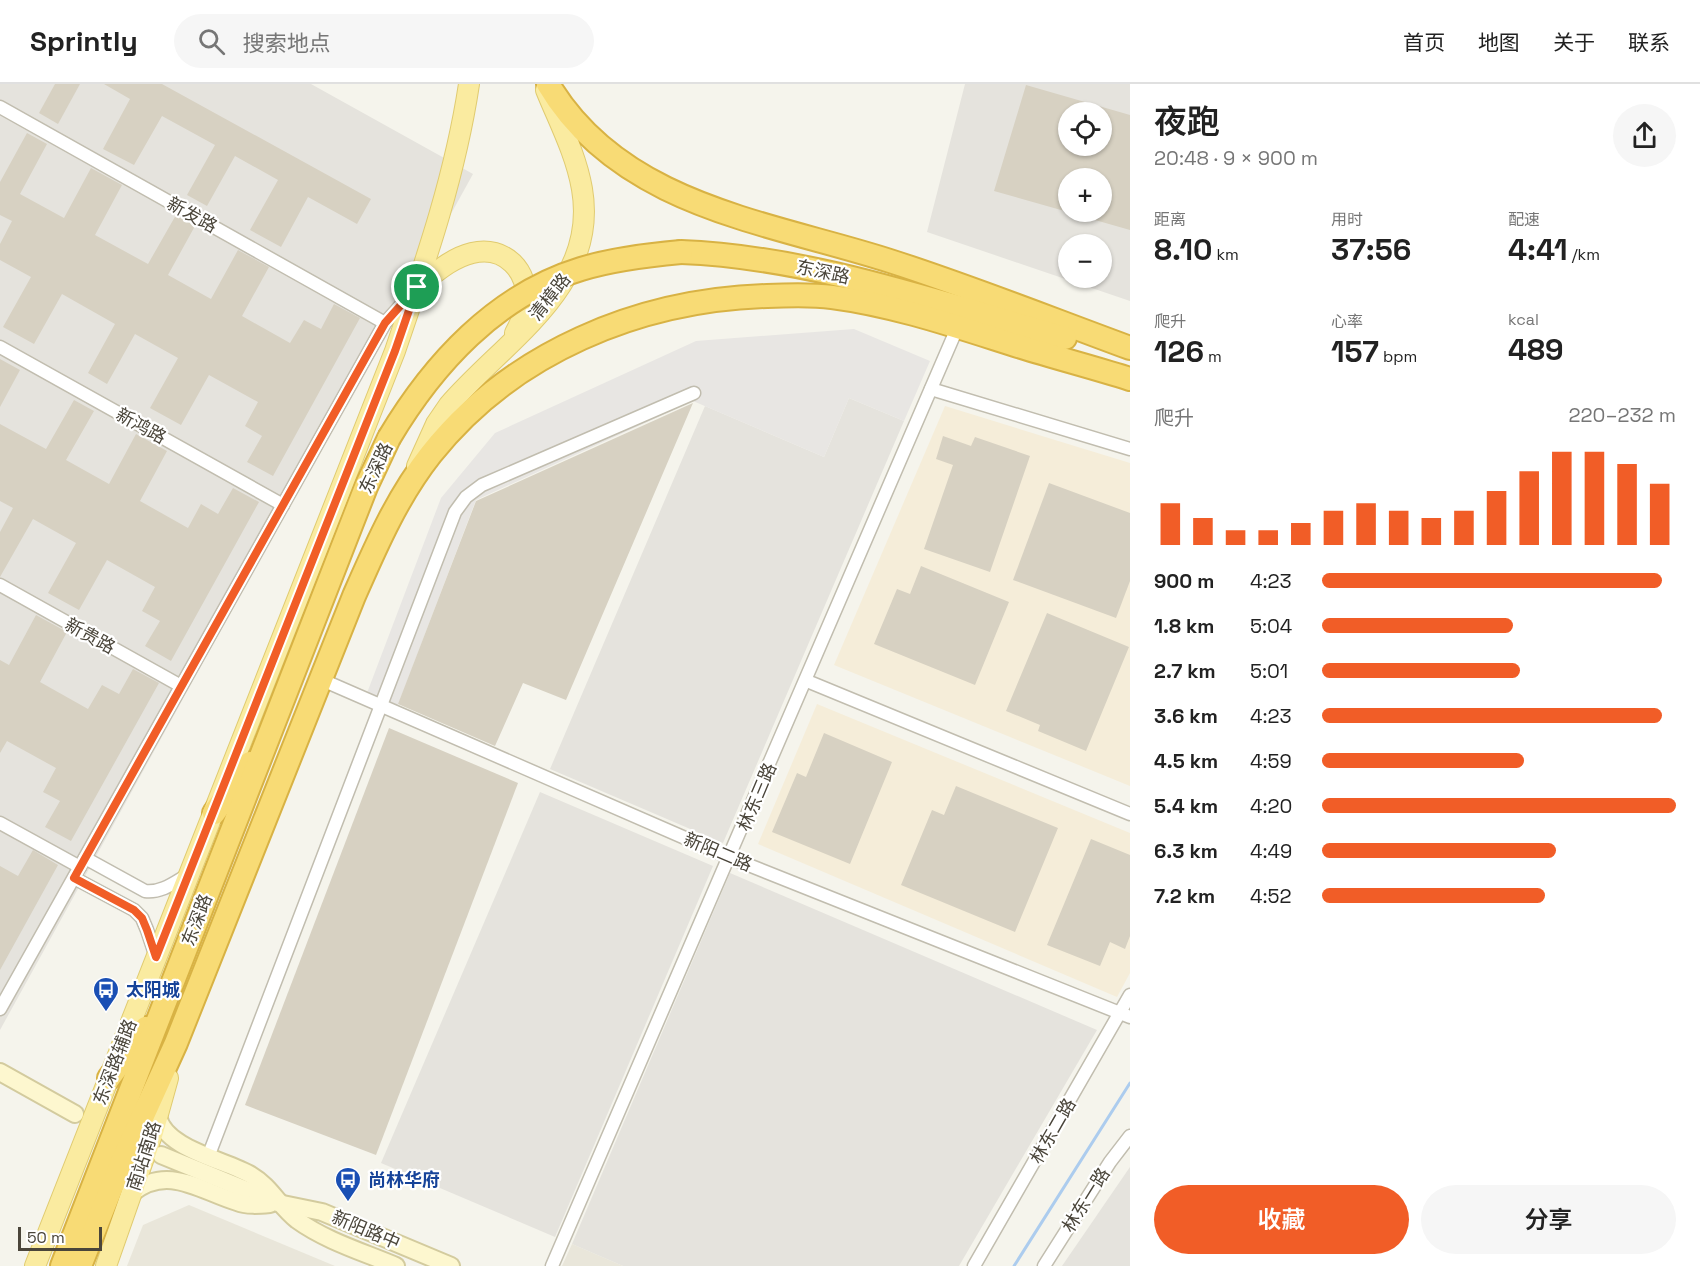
<!DOCTYPE html>
<html lang="zh">
<head>
<meta charset="utf-8">
<style>
	body { margin:0; font-family:"Space Grotesk","Noto Sans SC",sans-serif; background:#f6f6f6; color:#222; height:100vh; display:flex; flex-direction:column; font-size:22px; white-space:nowrap }
	* { box-sizing:border-box; margin:0 }
	p { font-size:20px; color:#767676 }
	.icon { flex:none; width:33px; height:33px; fill:none; stroke:currentColor; stroke-width:2; stroke-linecap:round; stroke-linejoin:round }
	.map { position:relative; flex:1; overflow:hidden }
	.details { display:flex; flex-direction:column; background:#fff; width:570px }
	.details>* { flex:none }
	.buttons { position:absolute; left:1058px; top:18px; display:grid; gap:12px }
	.buttons a { display:grid; place-items:center; width:54px; height:54px; border-radius:50%; background:#fff; box-shadow:0 2px 4px #0004; font-size:30px }
	.scale { position:absolute; left:18px; bottom:15px; width:84px; box-sizing:border-box; padding-left:6px; border:3px solid #4a453a; border-top:0; font-size:16px; line-height:21px; white-space:nowrap; color:#4a453a; -webkit-text-stroke:4px #fff; paint-order:stroke }
	.pin { position:absolute; display:grid; place-items:center; width:51px; height:51px; color:#fff; margin:-26px; border:3px solid #fff; border-radius:50%; box-shadow:0 2px 6px #0007 }
	.round { display:grid; place-items:center; flex:none; width:63px; height:63px; border-radius:32px; background:#f6f6f6 }
	.overview { display:flex; align-items:center; justify-content:space-between; height:102px; padding:0 24px }
	h1 { font-size:33px; font-weight:600; line-height:45px }
	.figures { display:grid; grid-template-columns:repeat(3,1fr); gap:9px; height:102px; padding:6px 24px }
	.figures div { display:grid; align-content:center }
	.figures b { font-size:30px; font-weight:600 }
	.figures small { font-size:16px; font-weight:400 }
	.figures p { font-size:16px }
	.chart { height:168px; padding:12px 24px }
	.chart p { display:flex; justify-content:space-between }
	.chart svg { width:100%; height:108px; margin-top:6px; stroke:#f15d27; stroke-width:6 }
	.primary-button { display:flex; gap:12px; margin-top:auto; padding:12px 24px }
	.primary-button a { flex:1; height:69px; border-radius:36px; background:#f15d27; color:#fff; font-size:24px; font-weight:600; line-height:69px; text-align:center }
	.primary-button a+a { background:#f6f6f6; color:#222 }
	ul { padding:0 24px; list-style:none; font-size:20px }
	li { display:grid; grid-template-columns:96px 72px 1fr; align-items:center; height:45px }
	li i { height:15px; border-radius:8px; background:#f15d27 }
	header { display:flex; align-items:center; gap:36px; box-sizing:border-box; height:84px; padding:0 30px; background:#fff; border-bottom:2px solid #e0e0e0 }
	header strong { font-size:28px }
	nav { display:flex; gap:33px; margin-inline-start:auto; font-size:21px }
	.search { width:420px; height:54px; background:#f6f6f6; display:flex; align-items:center; gap:15px; box-sizing:border-box; padding:0 21px; border-radius:33px; color:#767676; font-size:22px }
	main { display:flex; flex:1; min-height:0 }
	.map>svg:first-child { display:block }
</style>
</head>
<body>
<header>
<strong>Sprintly</strong>
<div class="search"><svg class="icon" aria-label="search" viewBox="0 0 24 24"><circle cx="10" cy="10" r="6"/><path d="M15 15l6 6"/></svg>搜索地点</div>
<nav><a>首页</a><a>地图</a><a>关于</a><a>联系</a></nav>
</header>
<main>
<div class="map">
<svg width="1130" height="1182" viewBox="0 0 1130 1182">
	<rect width="100%" height="100%" fill="#f5f4ec"/>
	<!-- residential -->
	<g fill="#e9e6da">
		<path d="M189,1121L335,1182H127L143,1141Z"/>
		<path d="M572,1160L623,1182H562Z"/>
	</g>
	<!-- commercial -->
	<g fill="#f5edd9">
		<path d="M945,322L1130,379V702L834,581Z"/>
		<path d="M817,620L1130,749V889L1117,913L758,760Z"/>
	</g>
	<!-- industrial -->
	<g fill="#e5e3dd" fill-rule="evenodd">
		<path d="M0,0H311L473,90L0,946Z"/>
		<path d="M965,0H1130V217L927,148ZM1068,28H1101V62H1068ZM1068,94H1101V128H1068ZM1068,160H1101V194H1068Z"/>
		<path d="M849,314L904,337L723,759L550,685L705,322L824,373Z"/>
		<path d="M540,708L713,782L555,1153L381,1079Z"/>
		<path d="M730,789L1097,946L959,1182H623L572,1160Z"/>
		<path d="M1130,1083V1182H1062Z"/>
	</g>
	<!-- parking -->
	<path fill="#e8e6e3" d="M854,245L930,277L904,337L849,314L824,373L693,317L476,416L398,621L367,609L441,414L495,349L696,257Z"/>
	<g fill="none" stroke-linecap="round" stroke-linejoin="round">
		<!-- stream -->
		<path stroke="#acccee" stroke-width="3" d="M1014,1182L1130,999"/>
	</g>
	<!-- building -->
	<g fill="#d7d1c2" fill-rule="evenodd">
		<path d="M55,0H80L58,40L39,29Z"/>
		<path d="M104,0H162L371,115L357,140L308,113L281,163L250,146L278,96L235,72L207,122L187,111L215,61L162,32L134,81L103,65L130,15Z"/>
		<path d="M1026,1L1130,31V146L1074,130L1075,128H1101V94H1068V128L994,107ZM1068,28H1101V62H1068Z"/>
		<path d="M27,49L47,60L20,110L64,134L91,84L122,101L95,151L148,180L176,131L195,142L168,191L211,215L238,166L269,183L242,232L290,259L304,236L321,245L334,220L360,234L273,392L247,378L262,352L245,342L258,318L209,291L181,341L150,324L178,274L135,250L107,300L88,289L115,240L62,210L34,260L3,243L31,193L0,176V160L12,137L0,131V98Z"/>
		<path d="M0,275L20,286L0,323Z"/>
		<path d="M74,316L94,327L66,376L109,400L136,350L167,367L140,417L188,444L201,420L218,430L233,404L259,418L171,577L145,562L160,537L142,527L155,503L107,476L79,526L48,509L76,459L33,435L0,493V448L13,424L0,417V340L46,365Z"/>
		<path d="M693,319L566,616L523,599L495,662L398,620L476,417Z"/>
		<path d="M943,352L971,362L975,353L1030,372L990,488L924,465L953,381L936,375Z"/>
		<path d="M1049,399L1130,429V497L1116,534L1013,496Z"/>
		<path d="M921,482L1009,518L975,601L874,560L897,505L910,510Z"/>
		<path d="M1047,529L1129,563L1086,667L1038,647L1040,641L1006,627Z"/>
		<path d="M36,531L67,548L40,598L88,625L102,601L119,610L133,585L159,599L71,757L45,743L60,717L43,708L56,684L7,657L0,669V576L9,581Z"/>
		<path d="M389,644L518,699L376,1071L245,1021Z"/>
		<path d="M824,649L892,678L850,780L772,748L797,689L806,693Z"/>
		<path d="M956,702L1058,744L1015,848L901,801L932,726L944,731Z"/>
		<path d="M1091,755L1130,771V852L1125,865L1110,858L1100,882L1047,861Z"/>
		<path d="M33,766L58,781L0,886V782L18,792Z"/>
	</g>
	<g fill="none" stroke-linecap="round" stroke-linejoin="round">
		<defs>
			<g id="street">
				<path d="M0,23L385,239"/>
				<path d="M0,263L283,421"/>
				<path d="M931,305L1130,365"/>
				<path d="M0,501L181,602"/>
				<path d="M320,595L731,774L1130,933"/>
				<path d="M807,597L1130,730"/>
				<path d="M0,739L80,783"/>
				<path d="M85,774L145,807C162,809 175,798 189,790"/>
				<path d="M74,794L134,826L142,834L147,846L156,873"/>
				<path d="M0,925L385,239L410,211"/>
				<path d="M208,1073L455,428L466,413L482,401L694,309"/>
				<path d="M552,1182L958,242"/>
				<path d="M974,1182L1130,911"/>
				<path d="M1044,1182L1110,1078L1130,1052"/>
			</g>
			<g id="secondary">
				<path d="M0,988L75,1030"/>
				<path d="M158,1032C164,1065 226,1076 251,1091C270,1102 280,1123 297,1136C326,1157 363,1168 396,1182"/>
				<path d="M161,1071L278,1119L322,1128L451,1182"/>
				<path d="M132,1109C168,1080 200,1107 237,1118C247,1122 259,1121 270,1120"/>
			</g>
			<g id="primary">
				<path d="M417,203C434,190 451,174 472,169C505,161 529,187 526,219C525,230 520,240 515,249"/>
				<path d="M417,382L436,340L449,321C505,256 599,203 582,105C576,70 559,38 546,6"/>
				<path d="M35,1182L395,267C425,179 455,93 469,0"/>
				<path d="M106,1182L153,1048L168,994"/>
			</g>
			<g id="highway">
				<path d="M548,0C620,122 769,138 890,177C971,203 1051,235 1130,264"/>
				<path d="M681,168C812,173 939,219 1065,254"/>
				<path d="M214,729L250,679"/>
				<path d="M109,994L146,944"/>
				<path d="M62,1182L366,403L389,354"/>
				<path d="M80,1182L121,1080L176,959L354,512C376,462 397,413 431,370C512,268 639,216 767,212C788,211 810,210 832,213C894,221 955,242 1015,261C1053,273 1092,283 1130,295"/>
			</g>
		</defs>
		<!-- street casing -->
		<use href="#street" stroke="#c1bdaf" stroke-width="15"/>
		<!-- secondary casing -->
		<use href="#secondary" stroke="#d3cb9e" stroke-width="20"/>
		<!-- primary casing -->
		<use href="#primary" stroke="#e0cb70" stroke-width="22"/>
		<!-- highway casing -->
		<use href="#highway" stroke="#d8b244" stroke-width="26"/>
		<!-- street -->
		<use href="#street" stroke="#fff" stroke-width="12"/>
		<!-- secondary -->
		<use href="#secondary" stroke="#fdf7cf" stroke-width="16"/>
		<!-- primary -->
		<use href="#primary" stroke="#faeba0" stroke-width="20"/>
		<!-- highway -->
		<use href="#highway" stroke="#f8db75" stroke-width="22"/>
		<defs>
			<path id="highway-bridge" d="M389,354C433,280 496,211 581,185C613,175 648,171 681,168"/>
		</defs>
		<!-- highway-bridge casing -->
		<use href="#highway-bridge" stroke="#d8b244" stroke-width="26" stroke-linecap="butt"/>
		<!-- highway-bridge -->
		<use href="#highway-bridge" stroke="#f8db75" stroke-width="22"/>
	</g>
	<g fill="none" stroke-linecap="round" stroke-linejoin="round">
		<defs>
			<path id="route" d="M417,203L395,267L156,873L147,846L142,834L134,826L74,794L385,239Z"/>
		</defs>
		<!-- route casing -->
		<use href="#route" stroke="#fff" stroke-width="12"/>
		<!-- route -->
		<use href="#route" stroke="#f15d27" stroke-width="8"/>
	</g>
	<!-- icons -->
	<defs>
		<symbol id="bus-pin" viewBox="-11 -11 22 30"><path d="M0 17L-7.5 6A9.5 9.5 0 1 1 7.5 6Z" fill="#1a4fb4" stroke="#fff"/><path d="M-5-6H5V4H4V6H2V4H-2V6H-4V4H-5ZM-3.5-4V0h7V-4ZM-3.5 1.2v1.5H-2V1.2ZM2 1.2v1.5H3.5V1.2Z" fill="#fff"/></symbol>
	</defs>
	<g fill-rule="evenodd">
		<use href="#bus-pin" x="91" y="891" width="30" height="40"/>
		<use href="#bus-pin" x="333" y="1081" width="30" height="40"/>
	</g>
	<g text-anchor="middle" stroke-width="4.5" stroke-linejoin="round" paint-order="stroke">
		<!-- street labels -->
		<g font-size="18" fill="#4a453a" stroke="#fff">
			<text transform="translate(192 131) rotate(29)" y="6">新发路</text>
			<text transform="translate(823 188) rotate(12)" y="6">东深路</text>
			<text transform="translate(550 213) rotate(-52)" y="6">清樟路</text>
			<text transform="translate(141 342) rotate(29)" y="6">新鸿路</text>
			<text transform="translate(376 384) rotate(-65)" y="6">东深路</text>
			<text transform="translate(90 552) rotate(29)" y="6">新贵路</text>
			<text transform="translate(757 713) rotate(-67)" y="6">林东三路</text>
			<text transform="translate(718 768) rotate(23)" y="6">新阳二路</text>
			<text transform="translate(197 836) rotate(-69)" y="6">东深路</text>
			<text transform="translate(115 978) rotate(-69)" y="6">东深路辅路</text>
			<text transform="translate(1053 1047) rotate(-60)" y="6">林东二路</text>
			<text transform="translate(144 1072) rotate(-72)" y="6">南站南路</text>
			<text transform="translate(1086 1116) rotate(-58)" y="6">林东一路</text>
			<text transform="translate(366 1146) rotate(23)" y="6">新阳路中</text>
		</g>
		<!-- transit labels -->
		<g font-size="18" font-weight="bold" fill="#164399" stroke="#fff" text-anchor="start">
			<text x="126" y="912">太阳城</text>
			<text x="368" y="1102">尚林华府</text>
		</g>
	</g>
</svg>
<div class="buttons">
<a><svg class="icon" aria-label="locate" viewBox="0 0 24 24"><circle cx="12" cy="12" r="6"/><path d="M12 2v4M12 18v4M2 12h4M18 12h4"/></svg></a>
<a>+</a>
<a>−</a>
</div>
<div class="scale">50 m</div>
<div class="pin" style="left:417px;top:203px;background:#1e9e55"><svg class="icon" aria-label="arrive" viewBox="0 0 24 24"><path d="M6 21V4h12l-3 4 3 4H6"/></svg></div>
</div>
<section class="details">
<div class="overview"><div><h1>夜跑</h1><p>20:48 · 9 × 900 m</p></div><a class="round"><svg class="icon" aria-label="share" viewBox="0 0 24 24"><path d="M12 15V3M7 8l5-5 5 5M5 13v7h14v-7"/></svg></a></div>
<div class="figures">
<div><p>距离</p><b>8.10<small> km</small></b></div>
<div><p>用时</p><b>37:56</b></div>
<div><p>配速</p><b>4:41<small> /km</small></b></div>
</div>
<div class="figures">
<div><p>爬升</p><b>126<small> m</small></b></div>
<div><p>心率</p><b>157<small> bpm</small></b></div>
<div><p>kcal</p><b>489</b></div>
</div>
<div class="chart"><p><span>爬升</span>220–232 m</p>
<svg viewBox="0 0 160 44" preserveAspectRatio="none"><path d="M5 44V27M15 44V33M25 44V38M35 44V38M45 44V35M55 44V30M65 44V27M75 44V30M85 44V33M95 44V30M105 44V22M115 44V14M125 44V6M135 44V6M145 44V11M155 44V19"/></svg>
</div>
<ul>
<li><b>900 m</b>4:23<i style="width:96%"></i></li>
<li><b>1.8 km</b>5:04<i style="width:54%"></i></li>
<li><b>2.7 km</b>5:01<i style="width:56%"></i></li>
<li><b>3.6 km</b>4:23<i style="width:96%"></i></li>
<li><b>4.5 km</b>4:59<i style="width:57%"></i></li>
<li><b>5.4 km</b>4:20<i style="width:100%"></i></li>
<li><b>6.3 km</b>4:49<i style="width:66%"></i></li>
<li><b>7.2 km</b>4:52<i style="width:63%"></i></li>
</ul>
<div class="primary-button"><a>收藏</a><a>分享</a></div>
</section>
</main>
</body>
</html>
